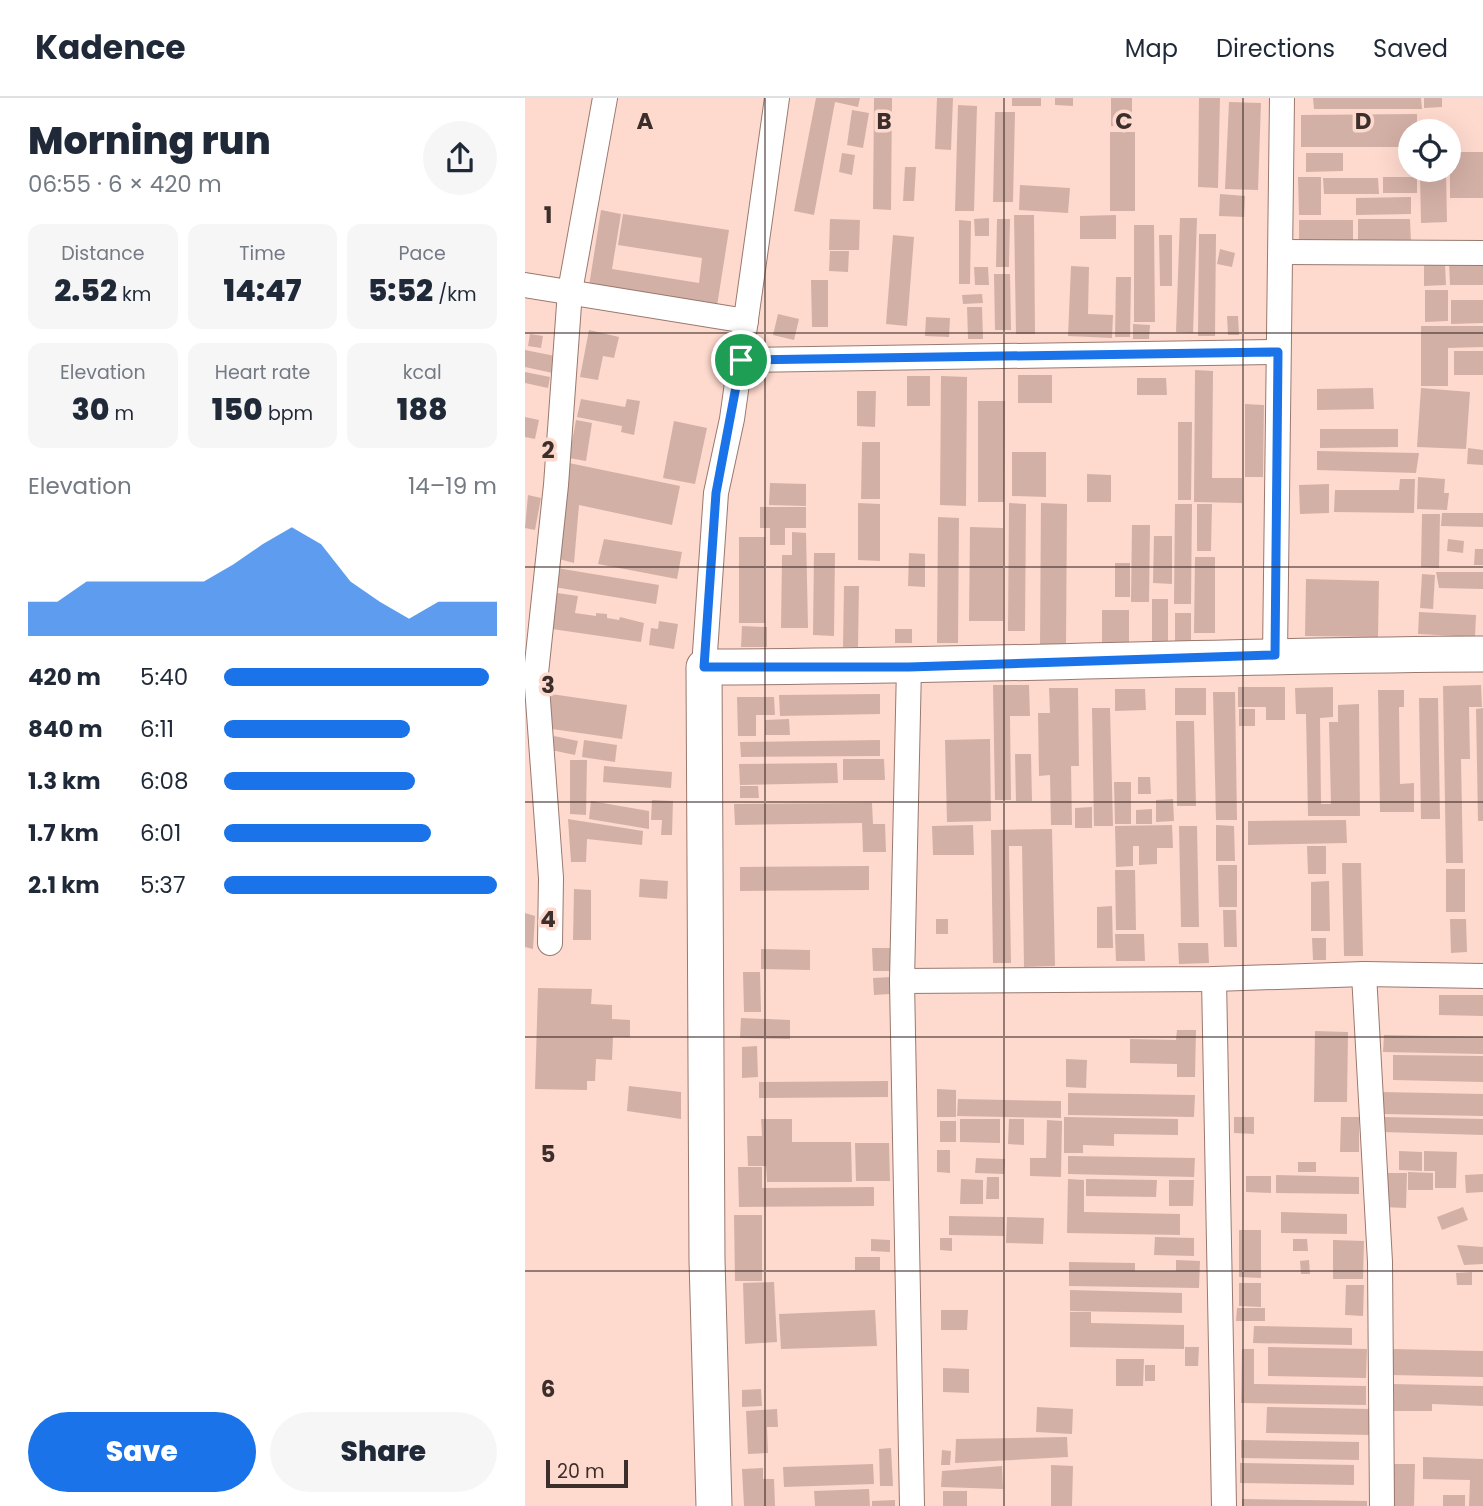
<!DOCTYPE html>
<html lang="en">
<head>
<meta charset="utf-8">
<style>
	body { margin:0; font-family:Poppins,sans-serif; background:#f6f6f7; color:#1f2937; height:100vh; display:flex; flex-direction:column; font-size:26px; white-space:nowrap }
	* { box-sizing:border-box; margin:0 }
	p { font-size:23px; color:#747a83 }
	.icon { flex:none; width:38px; height:38px; fill:none; stroke:currentColor; stroke-width:2; stroke-linecap:round; stroke-linejoin:round }
	.map { position:relative; flex:1; overflow:hidden }
	.panel { display:flex; flex-direction:column; background:#fff; width:525px }
	.panel>* { flex:none }
	.controls { position:absolute; left:873px; top:21px; display:grid; gap:14px }
	.controls a { display:grid; place-items:center; width:63px; height:63px; border-radius:50%; background:#fff; box-shadow:0 7px 28px #0002; font-size:35px }
	.scale { position:absolute; left:21px; bottom:18px; width:82px; box-sizing:border-box; padding-left:7px; border:4px solid #3c2e2a; border-top:0; font-size:19px; line-height:24px; white-space:nowrap; color:#3c2e2a; -webkit-text-stroke:5px #fed9ce; paint-order:stroke }
	.pin { position:absolute; display:grid; place-items:center; width:60px; height:60px; color:#fff; margin:-30px; border:4px solid #fff; border-radius:50%; box-shadow:0 2px 7px #0007 }
	.round { display:grid; place-items:center; flex:none; width:74px; height:74px; border-radius:37px; background:#f6f6f7 }
	.summary { display:flex; align-items:center; justify-content:space-between; height:119px; padding:0 28px }
	h1 { font-size:38px; font-weight:800; line-height:52px }
	.metrics { display:grid; grid-template-columns:repeat(3,1fr); gap:10px; height:119px; padding:7px 28px }
	.metrics div { display:grid; align-content:center; border-radius:14px; background:#f6f6f7; text-align:center }
	.metrics b { font-size:30px; font-weight:800 }
	.metrics small { font-size:19px; font-weight:400 }
	.metrics p { font-size:19px }
	.chart { height:196px; padding:14px 28px }
	.chart p { display:flex; justify-content:space-between }
	.chart svg { width:100%; height:126px; margin-top:7px; fill:#1a73e8; opacity:.7 }
	.button { display:flex; gap:14px; margin-top:auto; padding:14px 28px }
	.button a { flex:1; height:80px; border-radius:42px; background:#1a73e8; color:#fff; font-size:28px; font-weight:800; line-height:80px; text-align:center }
	.button a+a { background:#f6f6f7; color:#1f2937 }
	ul { padding:0 28px; list-style:none; font-size:23px }
	li { display:grid; grid-template-columns:112px 84px 1fr; align-items:center; height:52px }
	li i { height:18px; border-radius:9px; background:#1a73e8 }
	header { display:flex; align-items:center; gap:42px; box-sizing:border-box; height:98px; padding:0 35px; background:#fff; border-bottom:2px solid #e0e1e3 }
	header strong { font-size:33px }
	nav { display:flex; gap:38px; margin-inline-start:auto; font-size:24px }
	main { display:flex; flex:1; min-height:0 }
	.map>svg:first-child { display:block }
</style>
</head>
<body>
<header>
<strong>Kadence</strong>
<nav><a>Map</a><a>Directions</a><a>Saved</a></nav>
</header>
<main>
<section class="panel">
<div class="summary"><div><h1>Morning run</h1><p>06:55 · 6 × 420 m</p></div><a class="round"><svg class="icon" aria-label="share" viewBox="0 0 24 24"><path d="M12 15V3M7 8l5-5 5 5M5 13v7h14v-7"/></svg></a></div>
<div class="metrics">
<div><p>Distance</p><b>2.52<small> km</small></b></div>
<div><p>Time</p><b>14:47</b></div>
<div><p>Pace</p><b>5:52<small> /km</small></b></div>
</div>
<div class="metrics">
<div><p>Elevation</p><b>30<small> m</small></b></div>
<div><p>Heart rate</p><b>150<small> bpm</small></b></div>
<div><p>kcal</p><b>188</b></div>
</div>
<div class="chart"><p><span>Elevation</span>14–19 m</p>
<svg viewBox="0 0 160 44" preserveAspectRatio="none"><path d="M0 44V32L10 32L20 25L30 25L40 25L50 25L60 25L70 19L80 12L90 6L100 12L110 25L120 32L130 38L140 32L150 32L160 32V44z"/></svg>
</div>
<ul>
<li><b>420 m</b>5:40<i style="width:97%"></i></li>
<li><b>840 m</b>6:11<i style="width:68%"></i></li>
<li><b>1.3 km</b>6:08<i style="width:70%"></i></li>
<li><b>1.7 km</b>6:01<i style="width:76%"></i></li>
<li><b>2.1 km</b>5:37<i style="width:100%"></i></li>
</ul>
<div class="button"><a>Save</a><a>Share</a></div>
</section>
<div class="map">
<svg width="958" height="1408" viewBox="0 0 958 1408">
	<rect width="100%" height="100%" fill="#fed9ce"/>
	<!-- building -->
	<g fill="#d3b0a6">
		<path d="M291,0H335L333,9L310,4L289,117L269,113Z"/>
		<path d="M349,0H367L366,112L348,111Z"/>
		<path d="M412,0H428L426,52L410,51Z"/>
		<rect x="487" y="0" width="29" height="8"/>
		<path d="M530,0H548V8L530,7Z"/>
		<path d="M586,0H607V29L586,28Z"/>
		<path d="M674,0H695L693,90L673,89Z"/>
		<path d="M788,0H896L897,11H789Z"/>
		<path d="M899,0H917V9L899,10Z"/>
		<path d="M704,4L736,5L733,92L700,91Z"/>
		<path d="M433,7L452,8L449,113H430Z"/>
		<path d="M327,12L344,15L338,50L322,47Z"/>
		<path d="M470,14H490L488,104H468Z"/>
		<path d="M892,16V33H886V49H776V17Z"/>
		<rect x="585" y="34" width="25" height="79"/>
		<rect x="925" y="54" width="33" height="46"/>
		<path d="M317,55L330,57L327,77L314,74Z"/>
		<path d="M781,55H818V73L781,74Z"/>
		<path d="M380,69H391L389,103H378Z"/>
		<path d="M895,75H921L922,124L896,125Z"/>
		<path d="M773,79H796V117H774Z"/>
		<rect x="858" y="79" width="34" height="16"/>
		<path d="M798,80H853L854,96H799Z"/>
		<path d="M495,87L545,90L543,115L494,112Z"/>
		<path d="M695,96L720,98L719,119L694,118Z"/>
		<path d="M886,99V116L831,117V100Z"/>
		<path d="M76,112L96,116L87,171L174,185L177,160L93,147L98,116L204,132L192,208L64,188Z"/>
		<path d="M489,117H509L510,236H491Z"/>
		<path d="M591,117V141H555V118Z"/>
		<path d="M464,120V138H450L449,121Z"/>
		<path d="M655,120H672L668,235L651,234Z"/>
		<path d="M305,121L335,122L334,152H304Z"/>
		<path d="M472,121H485L484,169H471Z"/>
		<path d="M833,121H885L886,144H833Z"/>
		<path d="M434,122L446,123L445,186H434Z"/>
		<rect x="774" y="122" width="54" height="22"/>
		<path d="M609,127H629L630,224H609Z"/>
		<path d="M674,136H691L690,238H673Z"/>
		<path d="M368,137L389,139L382,228L361,226Z"/>
		<path d="M634,137H647V188H635Z"/>
		<path d="M695,151L710,155L707,169L692,166Z"/>
		<path d="M305,153H324L323,174L304,173Z"/>
		<path d="M958,164V187H925L924,165Z"/>
		<path d="M899,166H920L921,187L899,188Z"/>
		<path d="M546,168L564,169L563,216L588,217L587,240L543,238Z"/>
		<path d="M449,169H463L464,187H450Z"/>
		<path d="M469,176H485L486,232H470Z"/>
		<path d="M591,179H606L605,239H590Z"/>
		<path d="M286,182H303V229H287Z"/>
		<path d="M900,192H923V223L900,224Z"/>
		<path d="M457,196L458,205L438,206L437,197Z"/>
		<path d="M926,202H958V225L926,226Z"/>
		<path d="M442,209H457L458,241H443Z"/>
		<path d="M253,216L274,221L269,242L248,237Z"/>
		<path d="M702,218H713L714,237H703Z"/>
		<path d="M401,219L425,220L424,239L400,238Z"/>
		<path d="M608,226L625,227L624,241H608Z"/>
		<path d="M896,228H958V249L923,250V288H896Z"/>
		<path d="M64,232L94,239L89,260L78,258L73,282L55,279Z"/>
		<path d="M5,236L18,238L16,250L3,248Z"/>
		<path d="M0,252L35,259L32,276L0,269Z"/>
		<rect x="929" y="253" width="29" height="24"/>
		<path d="M670,272L688,273L687,380H717V405L669,404Z"/>
		<path d="M0,274L25,279L23,290L0,285Z"/>
		<rect x="493" y="277" width="34" height="28"/>
		<rect x="382" y="278" width="23" height="30"/>
		<path d="M416,278L442,279L441,408L415,407Z"/>
		<path d="M612,280H641L642,297H612Z"/>
		<path d="M848,290L849,311L792,312V291Z"/>
		<path d="M896,290L945,294L941,351L892,349Z"/>
		<path d="M332,293H351L350,329L332,328Z"/>
		<path d="M56,301L100,309L102,301L115,303L109,337L96,334L97,328L52,319Z"/>
		<path d="M453,303H480L479,404H453Z"/>
		<path d="M720,306L739,307L738,379H720Z"/>
		<path d="M0,319L14,322L10,341L0,339Z"/>
		<path d="M51,322L67,325L61,363L44,360Z"/>
		<path d="M149,323L182,330L170,386L138,380Z"/>
		<path d="M653,324H667L666,402H653Z"/>
		<path d="M795,331H873V349L795,350Z"/>
		<path d="M337,344H355V401H336Z"/>
		<path d="M943,350L958,352V367L942,366Z"/>
		<path d="M792,353L894,355L891,375L792,372Z"/>
		<path d="M487,354H521V399L487,398Z"/>
		<path d="M44,365L155,388L147,427L54,407L49,465L34,461Z"/>
		<path d="M562,376L586,377V404H562Z"/>
		<path d="M893,379L920,381L919,395H924L922,412L892,411Z"/>
		<path d="M875,381H890L889,415L809,414L810,392H874Z"/>
		<path d="M245,385L281,386V408L244,407Z"/>
		<path d="M804,386V415L775,416L774,387Z"/>
		<path d="M3,397L16,400L10,432L0,430Z"/>
		<path d="M333,405L355,406V463L333,462Z"/>
		<path d="M484,405L501,406L500,533H483Z"/>
		<path d="M516,405L542,406L541,548H515Z"/>
		<path d="M650,406H667L666,506H649Z"/>
		<path d="M672,406H687L686,453H672Z"/>
		<path d="M235,409H281V430H260V447H245V430H235Z"/>
		<path d="M917,415H958V429L916,428Z"/>
		<path d="M897,416H915L914,470L896,469Z"/>
		<path d="M413,419L434,420L433,545H412Z"/>
		<path d="M607,427H625L624,504H606Z"/>
		<path d="M445,429L478,430V523H444Z"/>
		<path d="M267,434L281,435L283,530H256L257,457H267Z"/>
		<path d="M629,438H647V486L628,485Z"/>
		<rect x="214" y="439" width="26" height="86"/>
		<path d="M79,441L157,454L152,481L73,466Z"/>
		<path d="M923,441L939,443L938,455L922,453Z"/>
		<path d="M950,451H958V467H949Z"/>
		<path d="M289,455H310L309,538L288,537Z"/>
		<path d="M384,455L400,456V489L383,488Z"/>
		<path d="M670,459H690V535H669Z"/>
		<rect x="590" y="465" width="15" height="34"/>
		<path d="M32,470L134,487L131,506L29,489Z"/>
		<path d="M911,474H958V491L914,490Z"/>
		<path d="M897,476L910,477L908,511L895,510Z"/>
		<path d="M781,481L854,483L853,539L780,538Z"/>
		<path d="M319,488H334L333,549H318Z"/>
		<path d="M32,495L53,498L50,515L71,518V515L82,516V520L94,522L95,519L119,525L116,544L27,531Z"/>
		<rect x="627" y="501" width="16" height="42"/>
		<rect x="577" y="512" width="27" height="37"/>
		<path d="M894,514L951,517L950,539L893,536Z"/>
		<rect x="650" y="515" width="16" height="29"/>
		<path d="M134,523L153,526L149,551L124,547L126,530L133,531Z"/>
		<path d="M217,528L242,529V549H216Z"/>
		<rect x="370" y="531" width="17" height="14"/>
		<path d="M468,587H504L505,618H485L486,702H470Z"/>
		<path d="M956,587L957,609H944L945,661H936L938,765H921L918,588Z"/>
		<path d="M713,589H760V622H741V609H713Z"/>
		<path d="M808,589V619L795,620L796,706H806L804,624H813V607L834,606L835,718H783L781,616H771L770,590Z"/>
		<path d="M524,590H553L554,668H546L547,727H526L525,677L514,678L513,615H525Z"/>
		<rect x="650" y="590" width="31" height="27"/>
		<path d="M590,591H620L621,612L590,613Z"/>
		<path d="M853,592H879V609H874L875,686L889,685V714H855Z"/>
		<path d="M688,594H710L712,722H691Z"/>
		<path d="M26,596L102,607L97,641L20,630Z"/>
		<path d="M355,596V616L255,618L254,597Z"/>
		<path d="M212,599H249L250,617H231V638H213Z"/>
		<path d="M894,600H913L915,721H896Z"/>
		<path d="M567,610H585L588,728H569Z"/>
		<path d="M958,610V723H953L951,611Z"/>
		<rect x="714" y="611" width="16" height="17"/>
		<path d="M264,621L265,637H240V622Z"/>
		<path d="M651,623H669L671,708H652Z"/>
		<path d="M29,638L53,643L50,657L26,652Z"/>
		<path d="M465,641L466,723L422,724L420,642Z"/>
		<path d="M59,642L92,647L90,664L57,659Z"/>
		<path d="M355,642V658L216,659L215,644Z"/>
		<path d="M490,656H506L507,703H491Z"/>
		<path d="M318,661H359L360,682H318Z"/>
		<path d="M45,662H62L61,717L45,716Z"/>
		<path d="M312,665L313,685L215,687L214,666Z"/>
		<path d="M79,668L147,674L146,690L78,684Z"/>
		<path d="M613,679H625L626,696H613Z"/>
		<path d="M589,684H606V726H590Z"/>
		<path d="M215,688H233L234,700H215Z"/>
		<path d="M648,701L649,723L631,724V702Z"/>
		<path d="M127,702L148,703L147,737H136L137,722H126Z"/>
		<path d="M66,703L124,713V731L64,721Z"/>
		<path d="M347,705L348,726H360L361,754H338L337,725L210,727L209,706Z"/>
		<path d="M567,709V730H550V710Z"/>
		<path d="M627,711V726H611V712Z"/>
		<path d="M43,721L118,733L117,747L62,741L61,764H46Z"/>
		<path d="M821,722L822,745L723,747V723Z"/>
		<path d="M448,727L449,757H408L407,728Z"/>
		<path d="M647,727L648,750H632V766L614,767V748H608V768L591,769L590,728Z"/>
		<path d="M691,727L709,728L710,763H691Z"/>
		<path d="M654,728H672L674,829H656Z"/>
		<path d="M527,731L530,868L499,869L497,748H484L486,865H468L466,732Z"/>
		<path d="M782,748H801V776H783Z"/>
		<path d="M817,765H836L838,858H819Z"/>
		<path d="M693,767H712V809H694Z"/>
		<path d="M344,768V792L215,793V769Z"/>
		<rect x="921" y="771" width="19" height="43"/>
		<path d="M590,772H610L611,832H591Z"/>
		<path d="M115,781L143,783L142,801L114,799Z"/>
		<path d="M804,783L805,833H786V784Z"/>
		<path d="M49,791L66,792V842H48Z"/>
		<path d="M587,808L588,850H572V809Z"/>
		<path d="M698,812H711L712,849H699Z"/>
		<path d="M0,815L10,818L8,851L0,849Z"/>
		<rect x="411" y="821" width="12" height="15"/>
		<path d="M925,821H941L942,854L926,855Z"/>
		<path d="M590,836H619L620,863H591Z"/>
		<path d="M787,840H801V862H788Z"/>
		<path d="M653,845H683L684,865L654,866Z"/>
		<path d="M347,850H365V873H348Z"/>
		<path d="M236,851L285,852V872L236,871Z"/>
		<path d="M218,874H235L236,914H219Z"/>
		<path d="M366,879V896L349,897L348,880Z"/>
		<path d="M13,890L67,891L66,906L87,907V921L105,922V939H88L87,962L71,961L70,983H62V992L10,991Z"/>
		<path d="M914,897H958V918L914,917Z"/>
		<path d="M216,920L265,922V941L215,940Z"/>
		<path d="M652,932H671L670,979H652V966L605,965V941L651,942Z"/>
		<path d="M790,933L823,934L822,1004H789Z"/>
		<path d="M859,937L958,939V956L858,954Z"/>
		<path d="M232,948L233,979L217,980V949Z"/>
		<path d="M868,957L958,958V984L868,982Z"/>
		<path d="M541,961L562,962L561,990L541,989Z"/>
		<path d="M363,983V999L234,1000V984Z"/>
		<path d="M104,988L156,994V1021L102,1013Z"/>
		<path d="M412,991L431,992V1019H412Z"/>
		<path d="M857,994L958,996V1018L857,1016Z"/>
		<path d="M543,995L670,997L669,1019L543,1017Z"/>
		<path d="M433,1001L536,1003V1020L432,1018Z"/>
		<path d="M539,1019L653,1021V1037L589,1036V1048L558,1047V1055H539Z"/>
		<path d="M709,1019H729V1036L709,1035Z"/>
		<path d="M816,1019H834V1054H815Z"/>
		<path d="M858,1019L958,1021V1037L857,1034Z"/>
		<path d="M236,1021H267V1044H326L327,1084H242L241,1068H223L222,1038H237Z"/>
		<path d="M435,1021H475V1045L435,1044Z"/>
		<path d="M484,1021H499V1047L483,1046Z"/>
		<path d="M522,1022L537,1023L536,1079L505,1078V1060H521Z"/>
		<rect x="415" y="1023" width="16" height="21"/>
		<path d="M330,1045H364L365,1083H331Z"/>
		<path d="M412,1052H425V1075L412,1074Z"/>
		<path d="M874,1053L897,1054V1073L874,1072Z"/>
		<path d="M899,1053L932,1054L931,1090H910V1073H899Z"/>
		<path d="M543,1058L670,1060L669,1079L543,1076Z"/>
		<path d="M451,1060L480,1061L479,1076L450,1075Z"/>
		<rect x="773" y="1064" width="18" height="10"/>
		<path d="M213,1069H237V1090L349,1089V1108L214,1109Z"/>
		<path d="M883,1074L908,1075V1092H883Z"/>
		<path d="M858,1075H882L881,1110L857,1109Z"/>
		<path d="M958,1076V1094L941,1095L940,1077Z"/>
		<path d="M751,1077L834,1079V1096L751,1095Z"/>
		<path d="M721,1078H746V1095L721,1094Z"/>
		<path d="M462,1079H474V1101H461Z"/>
		<path d="M436,1081L458,1082V1106H435Z"/>
		<path d="M543,1081L559,1082V1114L655,1116V1137L542,1135Z"/>
		<path d="M561,1081L632,1082L631,1099L561,1098Z"/>
		<path d="M644,1082H669L668,1108H644Z"/>
		<path d="M938,1109L943,1122L917,1132L912,1119Z"/>
		<path d="M756,1114L822,1116V1136L756,1135Z"/>
		<path d="M209,1117H237V1183H210Z"/>
		<path d="M424,1118L479,1119V1138L424,1137Z"/>
		<path d="M482,1119L519,1120L518,1146L481,1145Z"/>
		<path d="M714,1132H736V1180L714,1179Z"/>
		<path d="M630,1139L669,1140V1158L629,1157Z"/>
		<path d="M415,1140H427V1153L415,1152Z"/>
		<path d="M346,1141L365,1142V1154L346,1153Z"/>
		<path d="M768,1141H782L783,1153H768Z"/>
		<path d="M808,1142L839,1143L838,1181H808Z"/>
		<path d="M932,1147L958,1149V1166L939,1167Z"/>
		<rect x="330" y="1159" width="25" height="13"/>
		<path d="M651,1162L675,1163L674,1190L544,1188V1164L610,1165V1173H651Z"/>
		<path d="M784,1162L785,1176H776L775,1163Z"/>
		<path d="M947,1174V1187H932L931,1175Z"/>
		<path d="M249,1184L252,1244L220,1246L218,1185Z"/>
		<path d="M714,1185H736V1209L714,1208Z"/>
		<path d="M821,1187H839L838,1218L820,1217Z"/>
		<path d="M545,1192L657,1195V1215L545,1213Z"/>
		<path d="M712,1210H740V1223H711Z"/>
		<path d="M350,1212L352,1248L256,1251L254,1216Z"/>
		<path d="M416,1212H443L442,1232H416Z"/>
		<path d="M545,1214H566V1225L659,1227V1251L545,1249Z"/>
		<path d="M729,1228L827,1230V1247L728,1245Z"/>
		<path d="M660,1249H674L673,1268H660Z"/>
		<path d="M743,1249L842,1251L841,1280L743,1278Z"/>
		<path d="M717,1251H729V1286L841,1288V1307L716,1305Z"/>
		<path d="M867,1251L958,1253V1279L866,1277Z"/>
		<path d="M591,1261H619L618,1288H591Z"/>
		<rect x="620" y="1267" width="10" height="16"/>
		<path d="M418,1270L444,1271V1295L418,1294Z"/>
		<path d="M867,1286L958,1288V1308L907,1306V1313H866Z"/>
		<path d="M236,1291L237,1308L217,1309V1292Z"/>
		<path d="M512,1309L548,1311L547,1336L511,1334Z"/>
		<path d="M742,1309L846,1311L845,1337L741,1335Z"/>
		<path d="M252,1311L253,1329H242L243,1355L223,1356L221,1313Z"/>
		<path d="M542,1339L543,1359L430,1365L431,1341Z"/>
		<path d="M716,1342L834,1344V1362L716,1360Z"/>
		<path d="M366,1350L368,1388H355L354,1351Z"/>
		<path d="M417,1352L426,1353L425,1367H416Z"/>
		<path d="M898,1359L958,1361V1408H944L945,1382L898,1381Z"/>
		<path d="M715,1365L829,1367V1387L715,1385Z"/>
		<path d="M348,1366L349,1386L259,1389L258,1369Z"/>
		<path d="M866,1366H890L889,1408H865Z"/>
		<path d="M526,1367L548,1368L547,1408H526Z"/>
		<path d="M477,1368L478,1391L416,1389L417,1373Z"/>
		<path d="M238,1370V1381H249L250,1408H219L217,1371Z"/>
		<path d="M344,1391L345,1408H290L289,1393Z"/>
		<rect x="418" y="1393" width="24" height="15"/>
		<rect x="918" y="1397" width="22" height="11"/>
		<path d="M717,1401L842,1403V1408H717Z"/>
		<path d="M370,1402V1408H347V1403Z"/>
	</g>
	<g fill="none" stroke-linecap="round" stroke-linejoin="round">
		<defs>
			<g id="street">
				<path d="M757,154L958,155"/>
				<path d="M0,187L221,223"/>
				<path d="M216,262L753,254"/>
				<path d="M750,557L757,0"/>
				<path d="M179,569L191,395L207,321L252,0"/>
				<path d="M384,569L377,883L387,1408"/>
				<path d="M25,845L26,780L11,575L31,387L45,193L80,0"/>
				<path d="M839,876L855,1164L857,1408"/>
				<path d="M689,881L699,1408"/>
				<path d="M377,883L689,881L839,876L958,878"/>
			</g>
			<path id="secondary" d="M189,1408L182,1162L179,569C439,569 698,557 958,556"/>
		</defs>
		<!-- street casing -->
		<use href="#street" stroke="#9a796f" stroke-width="26"/>
		<!-- secondary casing -->
		<use href="#secondary" stroke="#9a796f" stroke-width="37"/>
		<!-- street -->
		<use href="#street" stroke="#fff" stroke-width="24"/>
		<!-- secondary -->
		<use href="#secondary" stroke="#fff" stroke-width="35"/>
	</g>
	<g fill="none" stroke-linecap="round" stroke-linejoin="round">
		<defs>
			<path id="route" d="M753,254L750,557L384,569H179L191,395L216,262Z"/>
		</defs>
		<!-- route casing -->
		<use href="#route" stroke="#fff" stroke-width="14"/>
		<!-- route -->
		<use href="#route" stroke="#1a73e8" stroke-width="9"/>
	</g>
	<!-- grid -->
	<path fill="none" stroke="#3c2e2a" stroke-width="2" stroke-opacity="0.55" d="M240,0V1408M479,0V1408M718,0V1408M0,235H958M0,469H958M0,704H958M0,939H958M0,1173H958"/>
	<g font-size="23" text-anchor="middle" font-weight="bold" fill="#3c2e2a" stroke="#fed9ce" stroke-width="7" stroke-linejoin="round" paint-order="stroke">
		<text x="120" y="31">A</text>
		<text x="359" y="31">B</text>
		<text x="599" y="31">C</text>
		<text x="838" y="31">D</text>
		<text x="23" y="125">1</text>
		<text x="23" y="360">2</text>
		<text x="23" y="595">3</text>
		<text x="23" y="829">4</text>
		<text x="23" y="1064">5</text>
		<text x="23" y="1299">6</text>
	</g>
</svg>
<div class="controls">
<a><svg class="icon" aria-label="locate" viewBox="0 0 24 24"><circle cx="12" cy="12" r="6"/><path d="M12 2v4M12 18v4M2 12h4M18 12h4"/></svg></a>
</div>
<div class="scale">20 m</div>
<div class="pin" style="left:216px;top:262px;background:#1e9e55"><svg class="icon" aria-label="arrive" viewBox="0 0 24 24"><path d="M6 21V4h12l-3 4 3 4H6"/></svg></div>
</div>
</main>
</body>
</html>
